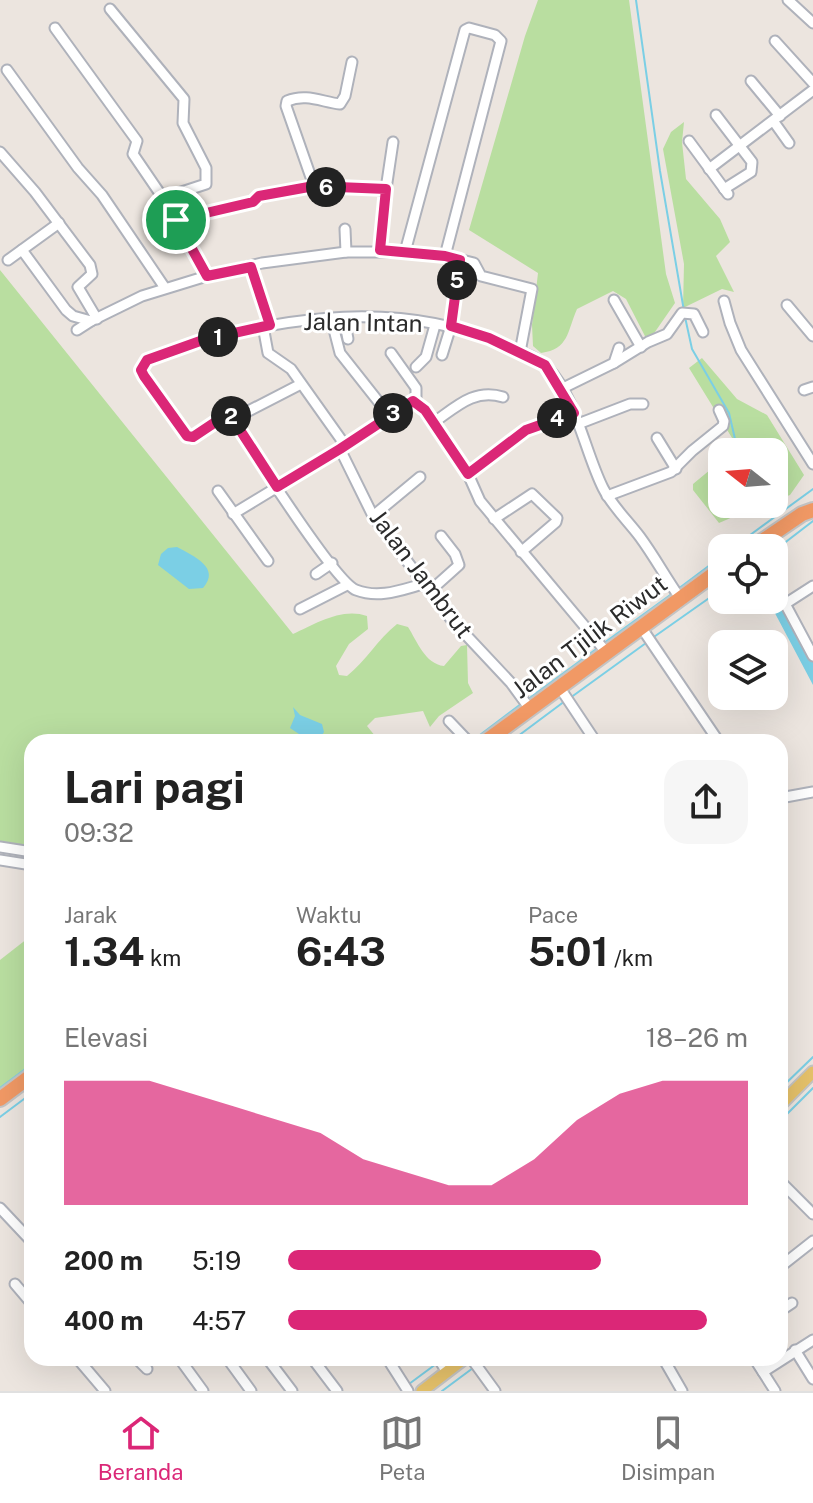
<!DOCTYPE html>
<html lang="id">
<head>
<meta charset="utf-8">
<style>
	body { margin:0; font-family:"Public Sans",sans-serif; background:#f6f6f6; color:#222; height:100vh; display:flex; flex-direction:column; font-size:30px; white-space:nowrap }
	* { box-sizing:border-box; margin:0 }
	p { font-size:26px; color:#767676 }
	.icon { flex:none; width:44px; height:44px; fill:none; stroke:currentColor; stroke-width:2; stroke-linecap:round; stroke-linejoin:round }
	.map { position:relative; flex:1; overflow:hidden }
	.sheet { position:absolute; left:24px; top:734px; width:764px; height:632px; display:flex; flex-direction:column; background:#fff; border-radius:24px; box-shadow:0 8px 32px #0002 }
	.sheet>* { flex:none }
	.needle { width:52px; rotate:287deg }
	.fabs { position:absolute; left:708px; top:438px; display:grid; gap:16px }
	.fabs a { display:grid; place-items:center; width:80px; height:80px; border-radius:16px; background:#fff; box-shadow:0 8px 32px #0002; font-size:40px }
	.pin { position:absolute; display:grid; place-items:center; width:68px; height:68px; color:#fff; margin:-34px; border:4px solid #fff; border-radius:50%; box-shadow:0 2px 8px #0007 }
	.km { position:absolute; width:40px; height:40px; margin:-20px; border-radius:50%; background:#222; color:#fff; font-size:22px; line-height:40px; text-align:center }
	.round { display:grid; place-items:center; flex:none; width:84px; height:84px; border-radius:24px; background:#f6f6f6 }
	.summary { display:flex; align-items:center; justify-content:space-between; height:136px; padding:0 40px }
	h1 { font-size:44px; font-weight:700; line-height:60px }
	.metrics { display:grid; grid-template-columns:repeat(3,1fr); gap:12px; height:136px; padding:8px 40px }
	.metrics div { display:grid; align-content:center }
	.metrics b { font-size:40px; font-weight:700 }
	.metrics small { font-size:22px; font-weight:400 }
	.metrics p { font-size:22px }
	.chart { height:224px; padding:16px 40px }
	.chart p { display:flex; justify-content:space-between }
	.chart svg { width:100%; height:144px; margin-top:8px; fill:#db2777; opacity:.7 }
	ul { padding:0 40px; list-style:none; font-size:26px }
	li { display:grid; grid-template-columns:128px 96px 1fr; align-items:center; height:60px }
	li i { height:20px; border-radius:10px; background:#db2777 }
	.tab-bar { display:flex; justify-content:space-around; align-items:center; height:112px; border-top:2px solid #e0e0e0; background:#fff; font-size:22px; color:#767676 }
	.tab-bar a { display:grid; justify-items:center; gap:4px }
	.tab-bar .selected { color:#db2777 }
	.map>svg:first-child { display:block }
</style>
</head>
<body>
<div class="map">
<svg width="813" height="1391" viewBox="0 0 813 1391">
	<rect width="100%" height="100%" fill="#ece5df"/>
	<!-- green -->
	<g fill="#b9dea0">
		<path d="M538,0H629L666,274L675,303L648,342L626,299L613,291L577,309C567,332 569,349 541,353L533,346L532,325L538,273L469,230L525,36Z"/>
		<path d="M684,122L682,142L686,179L720,219L730,242L716,256L734,292L722,289L683,308L684,264L663,149L671,132Z"/>
		<path d="M0,270L293,634C315,624 342,607 367,616L368,629L349,644L336,666L339,675L347,676C366,661 377,640 397,624L408,627C417,641 425,664 444,666L461,646L467,645L468,683L473,693L439,716L430,727L423,711L375,718L367,726L380,742H32V846L0,841Z"/>
		<path d="M702,358L737,399L767,415L804,475L790,495L782,498L774,490V452H731L737,446L689,368Z"/>
		<path d="M722,460V504H743L742,513L719,523L693,490V484Z"/>
		<path d="M32,935V1070L0,1093V960Z"/>
	</g>
	<!-- water -->
	<g fill="#7bcfe5">
		<path d="M177,547C194,556 221,568 203,588L189,589L158,565L161,554L168,548Z"/>
		<path d="M774,587L813,659V685L768,600H774Z"/>
		<path d="M293,707L300,715L322,724L324,732L318,742H302V736L290,728L295,716Z"/>
	</g>
	<g fill="none" stroke-linecap="round" stroke-linejoin="round">
		<!-- stream -->
		<g stroke="#7bcfe5" stroke-width="2">
			<path d="M636,0L660,171L684,311"/>
			<path d="M685,317L692,349L729,413L738,452"/>
			<path d="M746,538L813,489"/>
			<path d="M733,548L741,542"/>
			<path d="M774,551L813,521"/>
			<path d="M678,589L722,556"/>
			<path d="M651,639L722,589"/>
			<path d="M604,643L673,593"/>
			<path d="M570,698L646,643"/>
			<path d="M527,700L599,647"/>
			<path d="M472,741L521,704"/>
			<path d="M510,742L565,701"/>
			<path d="M0,1088L32,1064"/>
			<path d="M780,1089L813,1057"/>
			<path d="M0,1117L32,1093"/>
			<path d="M780,1121L813,1088"/>
			<path d="M478,1364L486,1358"/>
			<path d="M409,1384L436,1364"/>
			<path d="M442,1391L473,1368"/>
		</g>
		<defs>
			<g id="minor">
				<path d="M788,0L813,23"/>
				<path d="M110,9L184,99L183,123L206,168V184L163,198"/>
				<path d="M55,28L137,141L133,154L163,198L207,276"/>
				<path d="M775,41L813,83"/>
				<path d="M7,70L78,168L102,195L165,288"/>
				<path d="M751,81L780,116"/>
				<path d="M716,115L752,162L751,172L724,189"/>
				<path d="M774,122L789,143"/>
				<path d="M689,141L728,194"/>
				<path d="M0,152L35,192L90,265L92,274L78,287L97,319"/>
				<path d="M709,169L813,90"/>
				<path d="M314,186L286,106L287,101C306,93 322,102 340,104L345,96L352,62"/>
				<path d="M386,189L393,142"/>
				<path d="M176,220L253,202L259,196L314,186L378,188L386,189L380,250"/>
				<path d="M345,229L346,252"/>
				<path d="M156,231L175,218"/>
				<path d="M22,250L66,310L73,316L91,321L142,296L207,276L262,263L346,252H405L445,256L474,263L481,276L532,289L520,352"/>
				<path d="M405,252L465,30L469,28L495,35L501,41L445,256"/>
				<path d="M8,260L59,223"/>
				<path d="M251,267L270,325"/>
				<path d="M614,300L641,347"/>
				<path d="M724,301L730,323L741,350L813,464"/>
				<path d="M787,305L813,336"/>
				<path d="M331,318L340,353L389,415"/>
				<path d="M263,326L268,353L291,369L345,445"/>
				<path d="M77,330L91,321"/>
				<path d="M348,339L346,329L350,318"/>
				<path d="M391,353L416,388V401"/>
				<path d="M442,355L451,326L460,260"/>
				<path d="M614,363L648,342L667,334L682,313L694,314L703,332"/>
				<path d="M416,367L426,357L435,325"/>
				<path d="M561,389L614,363L619,348"/>
				<path d="M804,390L813,387"/>
				<path d="M233,419L301,384"/>
				<path d="M433,423C456,407 474,388 503,397"/>
				<path d="M578,424L630,404H643"/>
				<path d="M657,438L676,469"/>
				<path d="M468,474L526,430L574,413"/>
				<path d="M218,491L268,561"/>
				<path d="M607,496L671,472L692,451L723,426L724,421L719,410"/>
				<path d="M233,514L340,449"/>
				<path d="M373,516L420,477"/>
				<path d="M494,519L532,494L557,518L556,522L521,552"/>
				<path d="M316,574L332,563"/>
				<path d="M774,583L813,656"/>
				<path d="M423,584C401,590 379,599 356,590C335,582 246,442 230,414H224L205,430L190,438L144,376L141,370L147,360C258,319 391,295 504,345C518,351 535,356 547,367C576,397 585,452 603,488C612,506 628,521 640,537C654,556 666,578 680,598"/>
				<path d="M430,591L459,565L455,554L441,536"/>
				<path d="M785,604L813,586"/>
				<path d="M300,609L347,585"/>
				<path d="M641,627L719,742"/>
				<path d="M560,688L596,742"/>
				<path d="M530,709L511,683L451,619L388,536L373,516L340,449L345,445L413,401L419,404L468,474L480,501L607,653"/>
				<path d="M449,721L469,742"/>
				<path d="M738,742H749"/>
				<path d="M780,798L813,792"/>
				<path d="M0,847L32,852"/>
				<path d="M0,860L32,865"/>
				<path d="M780,1181L813,1214"/>
				<path d="M0,1208L32,1242"/>
				<path d="M780,1267L813,1241"/>
				<path d="M15,1284L32,1304"/>
				<path d="M780,1311L792,1303"/>
				<path d="M795,1350L813,1379"/>
				<path d="M77,1358L105,1391"/>
				<path d="M136,1358L147,1369"/>
				<path d="M179,1358L203,1391"/>
				<path d="M227,1358L251,1391"/>
				<path d="M267,1358L292,1391"/>
				<path d="M312,1358L337,1391"/>
				<path d="M387,1358L408,1391"/>
				<path d="M438,1358L447,1372"/>
				<path d="M471,1358L495,1391"/>
				<path d="M663,1358L682,1391"/>
				<path d="M754,1358L775,1391"/>
				<path d="M763,1372L813,1340"/>
			</g>
			<g id="major">
				<path d="M780,1105L813,1072"/>
				<path d="M422,1391L465,1358"/>
			</g>
			<g id="highway">
				<path d="M752,548L802,514L813,510"/>
				<path d="M485,742L722,568"/>
				<path d="M0,1099L32,1075"/>
			</g>
		</defs>
		<!-- minor casing -->
		<use href="#minor" stroke="#afb2bb" stroke-width="13"/>
		<!-- major casing -->
		<use href="#major" stroke="#c4c4c4" stroke-width="15"/>
		<!-- highway casing -->
		<use href="#highway" stroke="#c4c4c4" stroke-width="18"/>
		<!-- minor -->
		<use href="#minor" stroke="#fff" stroke-width="9"/>
		<!-- major -->
		<use href="#major" stroke="#e5c16a" stroke-width="11"/>
		<!-- highway -->
		<use href="#highway" stroke="#f19965" stroke-width="14"/>
	</g>
	<g fill="none" stroke-linecap="round" stroke-linejoin="round">
		<defs>
			<path id="route" d="M314,186L386,189L380,250L445,256L460,260L451,326L489,338L545,365L574,413L526,430L468,474L425,410L413,401L340,449L277,487L229,413L193,437L187,436L144,376L141,370L147,360L203,340L270,325L251,267L207,276L176,220L253,202L259,196Z"/>
		</defs>
		<!-- route casing -->
		<use href="#route" stroke="#fff" stroke-width="16"/>
		<!-- route -->
		<use href="#route" stroke="#db2777" stroke-width="10"/>
	</g>
	<g text-anchor="middle" stroke-width="6" stroke-linejoin="round" paint-order="stroke">
		<!-- street labels -->
		<g font-size="24" fill="#2b2b2b" stroke="#fff">
			<text transform="translate(363 323) rotate(1)" y="8">Jalan Intan</text>
			<text transform="translate(421 574) rotate(53)" y="8">Jalan Jambrut</text>
			<text transform="translate(590 637) rotate(-37)" y="8">Jalan Tjilik Riwut</text>
		</g>
	</g>
</svg>
<div class="fabs">
<a><svg class="needle" viewBox="-14 -14 28 28"><path d="M0-13l5 13h-10z" fill="#e53935"/><path d="M0 13l5-13h-10z" fill="#767676"/></svg></a>
<a><svg class="icon" aria-label="locate" viewBox="0 0 24 24"><circle cx="12" cy="12" r="6"/><path d="M12 2v4M12 18v4M2 12h4M18 12h4"/></svg></a>
<a><svg class="icon" aria-label="layers" viewBox="0 0 24 24"><path d="M12 4l9 5-9 5-9-5zM3 14l9 5 9-5"/></svg></a>
</div>
<div class="pin" style="left:176px;top:220px;background:#1e9e55"><svg class="icon" aria-label="arrive" viewBox="0 0 24 24"><path d="M6 21V4h12l-3 4 3 4H6"/></svg></div>
<b class="km" style="left:218px;top:337px">1</b>
<b class="km" style="left:231px;top:416px">2</b>
<b class="km" style="left:393px;top:413px">3</b>
<b class="km" style="left:557px;top:418px">4</b>
<b class="km" style="left:457px;top:280px">5</b>
<b class="km" style="left:326px;top:187px">6</b>
<section class="sheet">
<div class="summary"><div><h1>Lari pagi</h1><p>09:32</p></div><a class="round"><svg class="icon" aria-label="share" viewBox="0 0 24 24"><path d="M12 15V3M7 8l5-5 5 5M5 13v7h14v-7"/></svg></a></div>
<div class="metrics">
<div><p>Jarak</p><b>1.34<small> km</small></b></div>
<div><p>Waktu</p><b>6:43</b></div>
<div><p>Pace</p><b>5:01<small> /km</small></b></div>
</div>
<div class="chart"><p><span>Elevasi</span>18–26 m</p>
<svg viewBox="0 0 160 44" preserveAspectRatio="none"><path d="M0 44V6L10 6L20 6L30 10L40 14L50 18L60 22L70 30L80 34L90 38L100 38L110 30L120 18L130 10L140 6L150 6L160 6V44z"/></svg>
</div>
<ul>
<li><b>200 m</b>5:19<i style="width:68%"></i></li>
<li><b>400 m</b>4:57<i style="width:91%"></i></li>
</ul>
</section>
</div>
<nav class="tab-bar">
<a class="selected"><svg class="icon" aria-label="home" viewBox="0 0 24 24"><path d="M3 11l9-7 9 7M6 9v11h12V9"/></svg>Beranda</a>
<a><svg class="icon" aria-label="map" viewBox="0 0 24 24"><path d="M3 6l6-2 6 2 6-2v14l-6 2-6-2-6 2zM9 4v14M15 6v14"/></svg>Peta</a>
<a><svg class="icon" aria-label="saved" viewBox="0 0 24 24"><path d="M7 4h10v16l-5-4-5 4z"/></svg>Disimpan</a>
</nav>
</body>
</html>
